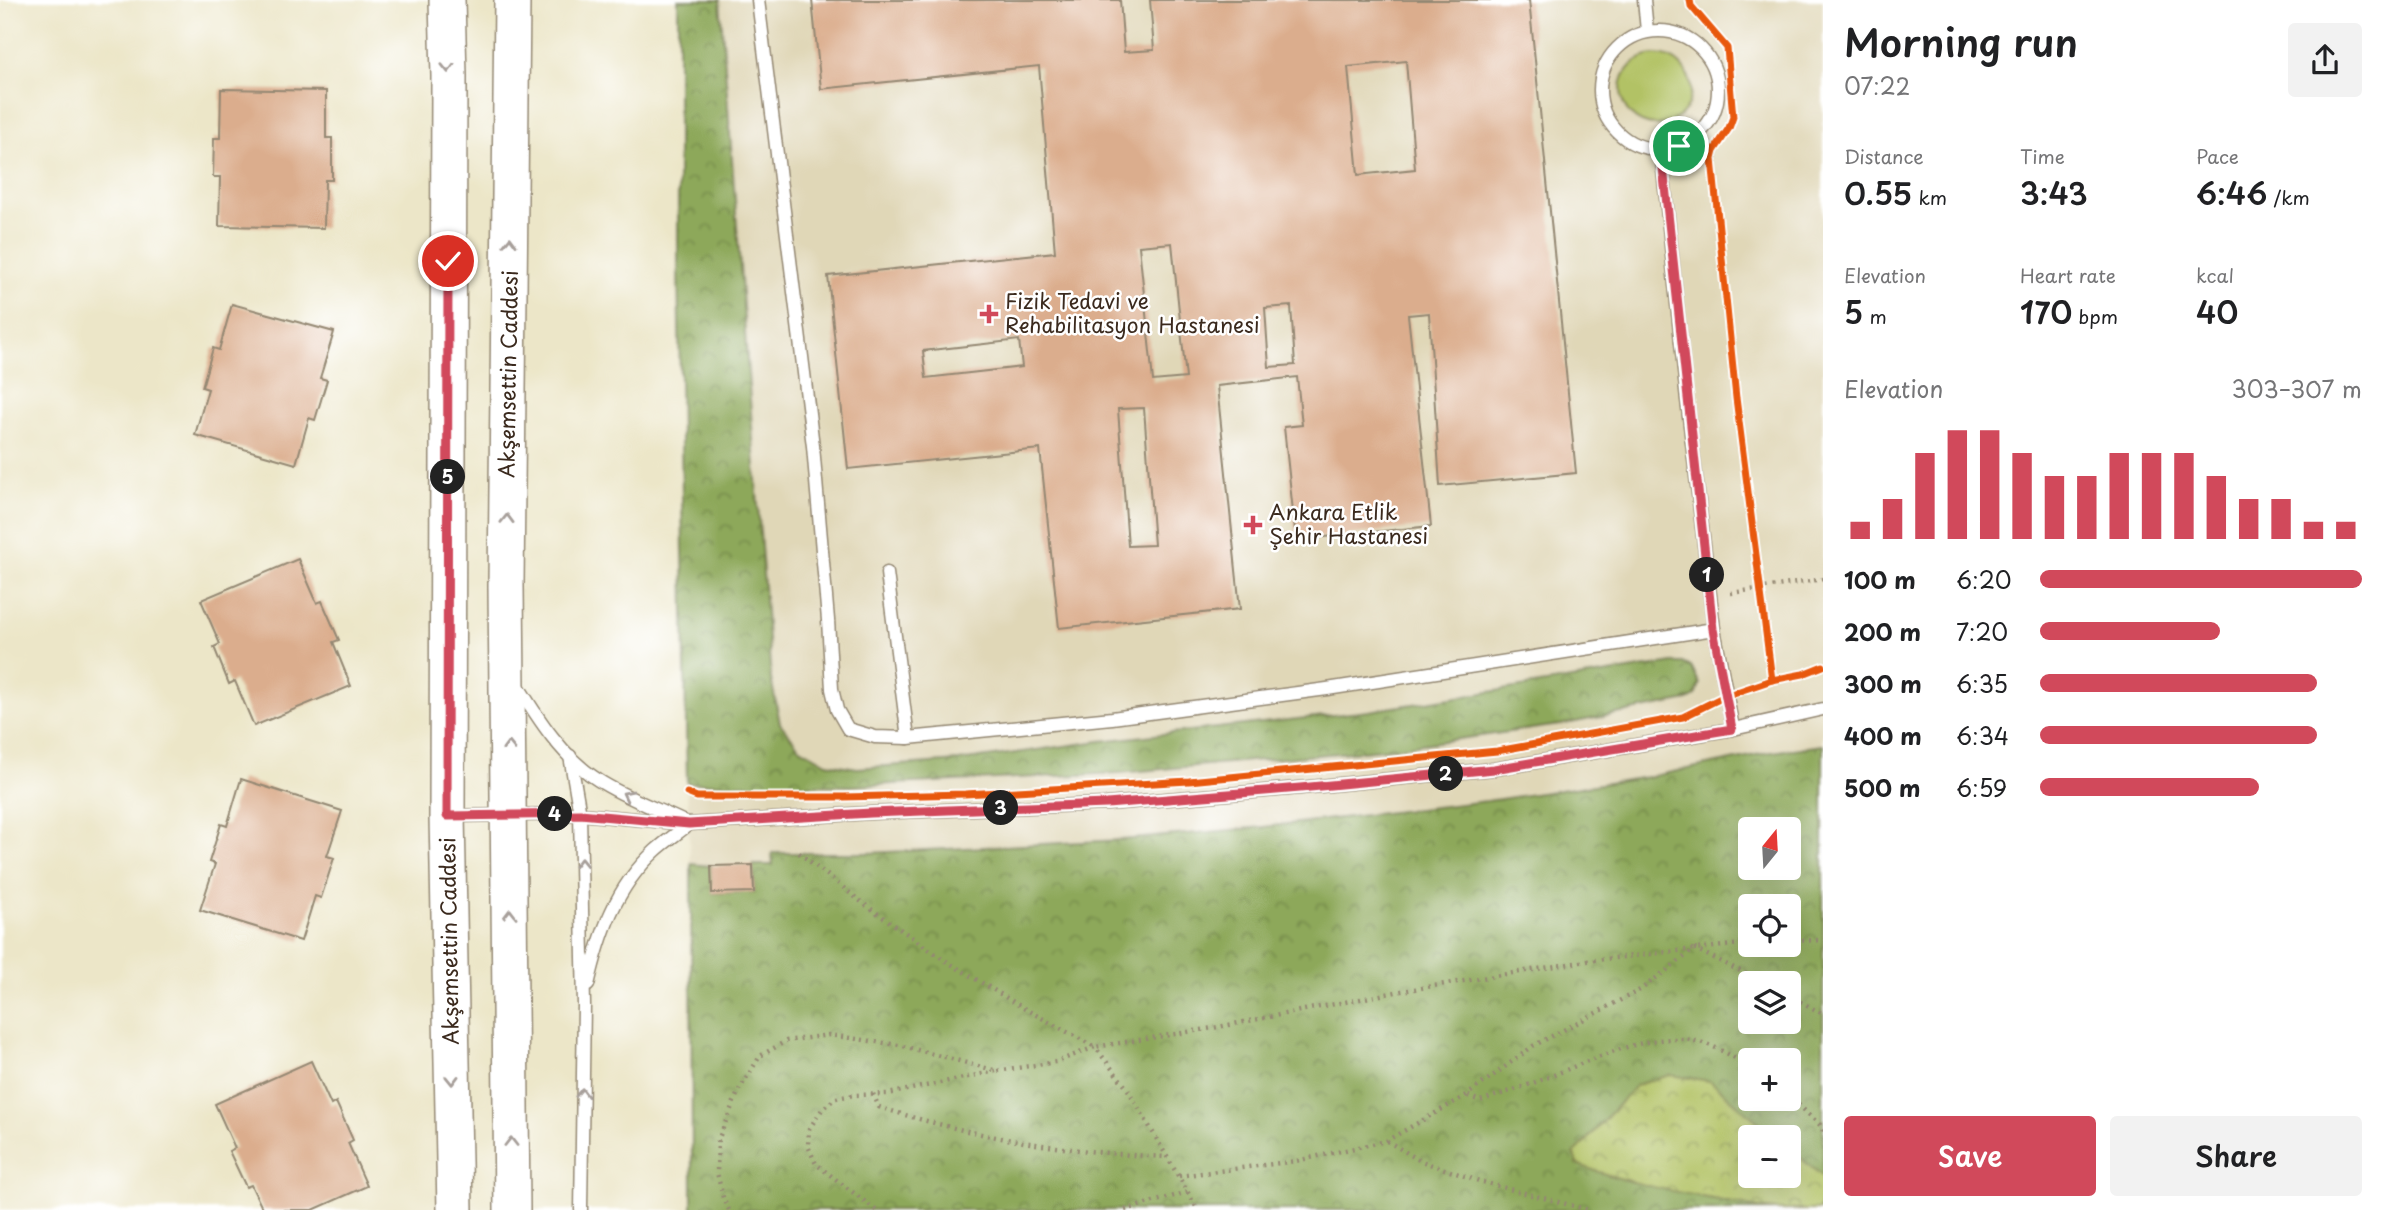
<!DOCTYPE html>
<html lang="en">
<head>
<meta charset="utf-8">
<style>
	body { margin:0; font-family:"Playpen Sans",sans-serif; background:#f2f2f2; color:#202124; height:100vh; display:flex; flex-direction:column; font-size:26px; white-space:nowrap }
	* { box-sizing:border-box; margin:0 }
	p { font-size:23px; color:#757577 }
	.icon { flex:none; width:38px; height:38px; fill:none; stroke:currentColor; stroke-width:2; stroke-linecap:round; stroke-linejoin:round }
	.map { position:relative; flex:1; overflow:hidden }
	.details { display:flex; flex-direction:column; background:#fff; width:560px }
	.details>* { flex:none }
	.needle { width:46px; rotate:18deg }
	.tools { position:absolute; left:1738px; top:817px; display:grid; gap:14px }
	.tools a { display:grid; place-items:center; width:63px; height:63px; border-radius:7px; background:#fff; box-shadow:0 7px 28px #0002; font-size:35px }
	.pin { position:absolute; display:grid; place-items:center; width:60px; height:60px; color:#fff; margin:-30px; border:4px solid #fff; border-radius:50%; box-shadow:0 2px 7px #0007 }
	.km { position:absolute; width:35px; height:35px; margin:-18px; border-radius:50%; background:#222; color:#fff; font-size:19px; line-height:35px; text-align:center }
	.round { display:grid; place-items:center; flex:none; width:74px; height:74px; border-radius:7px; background:#f2f2f2 }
	.overview { display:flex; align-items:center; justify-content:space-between; height:119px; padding:0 21px }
	h1 { font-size:38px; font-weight:600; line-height:52px }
	.metrics { display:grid; grid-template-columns:repeat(3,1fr); gap:10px; height:119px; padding:7px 21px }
	.metrics div { display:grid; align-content:center }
	.metrics b { font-size:30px; font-weight:600 }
	.metrics small { font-size:19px; font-weight:400 }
	.metrics p { font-size:19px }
	.chart { height:196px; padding:14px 21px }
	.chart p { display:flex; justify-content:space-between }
	.chart svg { width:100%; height:126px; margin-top:7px; stroke:#d1495b; stroke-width:6 }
	.primary-button { display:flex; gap:14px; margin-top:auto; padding:14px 21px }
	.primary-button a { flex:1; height:80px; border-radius:7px; background:#d1495b; color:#fff; font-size:28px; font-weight:600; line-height:80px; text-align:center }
	.primary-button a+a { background:#f2f2f2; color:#202124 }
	ul { padding:0 21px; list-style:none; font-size:23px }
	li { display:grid; grid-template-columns:112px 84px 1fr; align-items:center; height:52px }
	li i { height:18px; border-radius:9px; background:#d1495b }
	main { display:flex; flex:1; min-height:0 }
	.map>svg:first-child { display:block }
</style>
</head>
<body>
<main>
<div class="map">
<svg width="1823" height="1210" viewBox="0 0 1823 1210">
	<defs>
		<pattern id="forest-crowns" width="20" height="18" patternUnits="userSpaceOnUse" patternTransform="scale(1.75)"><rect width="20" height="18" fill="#8da85a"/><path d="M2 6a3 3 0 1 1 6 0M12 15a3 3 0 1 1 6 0" fill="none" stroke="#74894a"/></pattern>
		<pattern id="park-crowns" width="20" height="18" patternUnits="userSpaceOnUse" patternTransform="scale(1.75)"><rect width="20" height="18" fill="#b2c265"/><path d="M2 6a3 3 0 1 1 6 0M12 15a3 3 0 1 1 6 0" fill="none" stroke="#929e53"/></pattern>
	</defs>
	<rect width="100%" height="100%" fill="#fff"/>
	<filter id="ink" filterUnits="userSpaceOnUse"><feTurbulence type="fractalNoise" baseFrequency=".0143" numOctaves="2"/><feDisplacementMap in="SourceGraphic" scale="14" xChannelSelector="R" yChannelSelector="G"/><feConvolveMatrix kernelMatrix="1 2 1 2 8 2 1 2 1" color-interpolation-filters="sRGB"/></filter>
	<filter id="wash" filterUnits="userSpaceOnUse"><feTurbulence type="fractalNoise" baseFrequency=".00686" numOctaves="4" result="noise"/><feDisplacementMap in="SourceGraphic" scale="28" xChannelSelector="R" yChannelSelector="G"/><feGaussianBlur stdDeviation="1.57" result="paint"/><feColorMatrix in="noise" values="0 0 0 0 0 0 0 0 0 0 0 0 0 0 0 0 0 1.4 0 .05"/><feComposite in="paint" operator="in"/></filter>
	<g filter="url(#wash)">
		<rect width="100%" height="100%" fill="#ece6c8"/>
		<!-- built -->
		<path fill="#e0d7b7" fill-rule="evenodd" d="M678,0H1823V1210H692L690,852L687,783L678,267ZM1750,830H1788V868H1750ZM1750,906H1788V945H1750ZM1750,984H1788V1022H1750ZM1750,1060H1788V1099H1750ZM1750,1138H1788V1176H1750Z"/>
		<!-- green -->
		<circle fill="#b2c265" stroke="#767642" stroke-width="2" cx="1656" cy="90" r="35"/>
		<!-- forest -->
		<g fill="url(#forest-crowns)" stroke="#64693c" stroke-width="2" fill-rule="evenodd">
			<path d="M678,0H720L771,679L780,723L799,747L827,763L857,768L959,761L1100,741L1369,711L1673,663H1683L1691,667L1700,684L1695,696L1688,700L1560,725L1394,748L1119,773L852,786L687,783L678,267Z"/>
			<path d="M1823,745V1210H692L691,864L711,866L713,893L754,892L753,865H773L772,853H868L1121,840L1263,827L1487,801L1648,777L1771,752ZM1750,830H1788V868H1750ZM1750,906H1788V945H1750ZM1750,984H1788V1022H1750ZM1750,1060H1788V1099H1750ZM1750,1138H1788V1176H1750Z"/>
		</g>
		<!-- park -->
		<path fill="url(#park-crowns)" stroke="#767642" stroke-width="2" d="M1670,1075L1710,1081L1776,1137L1750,1138V1176H1788L1789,1148L1823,1177V1198L1819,1210H1776L1758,1208C1698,1195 1634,1187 1577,1164L1574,1154L1636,1085Z"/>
		<g id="blocks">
			<!-- building -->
			<g fill="#dbad8d" fill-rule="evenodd">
				<path d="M812,0H1120L1124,52L1154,50L1150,0H1529L1576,473L1440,486L1429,313L1408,315L1431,526L1296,540L1284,427L1302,425L1297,377L1217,386L1240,609L1059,628L1040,449L848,469L828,276L1055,252L1039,66L821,89ZM1406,61L1415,169L1358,175L1348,67ZM1172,243L1186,378L1153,381L1139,246ZM1291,306L1295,365L1269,367L1265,308ZM1019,340L1022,367L926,378L923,351ZM1144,408L1154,545L1128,546L1118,409Z"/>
				<path d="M221,89L326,91V138H332V180H325L324,228L219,226L220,177H213L214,138H220Z"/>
				<path d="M232,304L334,332L320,378L327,380L315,420L309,418L296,464L195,435L208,389L202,387L213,348L219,350Z"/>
				<path d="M298,559L317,603L322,601L339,640L333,642L351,686L254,726L235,681L229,684L214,647L220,644L201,600Z"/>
				<path d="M241,779L342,811L327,856L334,858L321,898L315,896L301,941L200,910L215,864L209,862L221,824L227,826Z"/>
				<path d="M753,865L754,892L712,893L711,866Z"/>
				<path d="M311,1061L331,1105L336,1102L353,1140L348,1143L367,1186L313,1210H263L251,1185L246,1187L229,1151L235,1148L215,1104Z"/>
			</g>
		</g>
	</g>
	<g filter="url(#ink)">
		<use href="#blocks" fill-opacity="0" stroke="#948873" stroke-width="2"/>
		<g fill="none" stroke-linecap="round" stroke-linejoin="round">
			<defs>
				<g id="lane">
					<path d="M758,0L813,446L828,620L832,689L837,710L848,729L875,737L908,738L1112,718L1327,689L1714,629"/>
					<path d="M1644,0L1647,31"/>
					<circle cx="1659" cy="90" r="59"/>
					<path d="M1661,150L1687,400L1714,629L1733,729"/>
					<path d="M887,573L908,738"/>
					<path d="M517,684C538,719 563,758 598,780C624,797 655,808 682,821"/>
					<path d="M570,756L580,814L584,1005L581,1210"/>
					<path d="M449,816L580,814L689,824L871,813L1107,804L1300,788L1494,769L1733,729L1823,709"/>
					<path d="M588,985C600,934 615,888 655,851C665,842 678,833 689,824"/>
				</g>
				<g id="secondary">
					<path d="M447,0L449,76L447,816L455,1210"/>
					<path d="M512,1210L506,586L512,0"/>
				</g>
			</defs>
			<!-- lane casing -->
			<use href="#lane" stroke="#948873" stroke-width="15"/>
			<!-- secondary casing -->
			<use href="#secondary" stroke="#948873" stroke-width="38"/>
			<!-- path -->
			<g stroke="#948873" stroke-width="4.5" stroke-dasharray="2 5" stroke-linecap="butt">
				<path d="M1731,593L1823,579"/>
				<path d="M799,853L864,904L946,961L1025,1009L1095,1047L1213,1028L1396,992L1587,961L1750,943"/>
				<path d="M1788,941L1823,940"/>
				<path d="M1788,995L1823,1014"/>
				<path d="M873,1094L879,1107C972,1137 1071,1153 1168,1157"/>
				<path d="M1788,1095L1820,1125L1823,1132"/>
				<path d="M1468,1096L1480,1101C1500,1094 1521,1088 1541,1080C1583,1064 1635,1037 1681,1039C1706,1040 1729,1054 1750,1067"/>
				<path d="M1387,1141L1421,1161L1479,1181L1589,1210"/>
				<path d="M1179,1176L1296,1161L1386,1141L1467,1095L1533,1046L1640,990L1695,949L1767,984"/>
				<path d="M729,1210L724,1201L717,1173L718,1140L739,1090L760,1056L786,1041L829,1035L899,1045L997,1071L1056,1062L1095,1047L1127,1088L1198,1210"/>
				<path d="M876,1210L816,1164L808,1146L809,1129L823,1108L836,1098L854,1095L888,1094L996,1071"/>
				<path d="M1125,1210L1188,1192"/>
			</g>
			<!-- lane -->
			<use href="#lane" stroke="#fff" stroke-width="12"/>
			<!-- secondary -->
			<use href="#secondary" stroke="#fff" stroke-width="35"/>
			<defs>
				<g id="cycleway">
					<path d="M1690,0L1691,6L1727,48L1733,117L1729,128L1714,151L1712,159L1736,398L1772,680"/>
					<path d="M687,793L697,797H844L965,794L1189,781L1497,751L1683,717L1725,696L1772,680L1803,674L1823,666"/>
				</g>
			</defs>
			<!-- cycleway casing -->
			<use href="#cycleway" stroke="#fff" stroke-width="11"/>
			<!-- cycleway -->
			<use href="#cycleway" stroke="#e8590c" stroke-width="7"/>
		</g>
		<!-- one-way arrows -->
		<defs><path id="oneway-chevron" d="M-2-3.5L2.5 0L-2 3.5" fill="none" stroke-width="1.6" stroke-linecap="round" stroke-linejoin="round" transform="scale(1.75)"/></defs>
		<g stroke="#a79f9a">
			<use href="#oneway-chevron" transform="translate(448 68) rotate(89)"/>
			<use href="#oneway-chevron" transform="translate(510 242) rotate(-89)"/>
			<use href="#oneway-chevron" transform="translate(507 519) rotate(-89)"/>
			<use href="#oneway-chevron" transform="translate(509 746) rotate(-91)"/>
			<use href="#oneway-chevron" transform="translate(627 795) rotate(-154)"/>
			<use href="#oneway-chevron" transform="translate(581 863) rotate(-91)"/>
			<use href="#oneway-chevron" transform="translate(510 914) rotate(-90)"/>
			<use href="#oneway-chevron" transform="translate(452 1080) rotate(89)"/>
			<use href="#oneway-chevron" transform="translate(582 1093) rotate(-89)"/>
			<use href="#oneway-chevron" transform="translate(511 1142) rotate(-90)"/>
		</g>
	</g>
	<g fill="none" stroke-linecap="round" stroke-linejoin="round" filter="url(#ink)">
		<defs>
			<path id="route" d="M448,261L447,816L580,814L689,824L871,813L1107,804L1300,788L1494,769L1732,729L1713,629L1661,149L1679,146"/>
		</defs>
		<!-- route casing -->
		<use href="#route" stroke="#fff" stroke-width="14"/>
		<!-- route -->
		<use href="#route" stroke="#d1495b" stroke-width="9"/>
	</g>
	<!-- markers -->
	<g fill="#d1495b" stroke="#fff" stroke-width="2.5">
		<path d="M985.5 303.5h7v7h7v7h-7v7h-7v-7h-7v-7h7z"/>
		<path d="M1249.5 514.5h7v7h7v7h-7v7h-7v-7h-7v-7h7z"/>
	</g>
	<g text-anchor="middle" stroke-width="5" stroke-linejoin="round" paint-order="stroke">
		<!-- poi labels -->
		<g font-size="21" fill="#3b2a1e" stroke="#fff" text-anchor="start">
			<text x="1005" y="309">Fizik Tedavi ve<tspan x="1005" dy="24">Rehabilitasyon Hastanesi</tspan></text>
			<text x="1269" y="520">Ankara Etlik<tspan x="1269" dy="24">Şehir Hastanesi</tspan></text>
		</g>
		<!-- street labels -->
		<g font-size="21" fill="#3b2a1e" stroke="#fff">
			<text transform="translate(509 374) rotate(-89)" y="7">Akşemsettin Caddesi</text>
			<text transform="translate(450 941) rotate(-91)" y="7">Akşemsettin Caddesi</text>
		</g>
	</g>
</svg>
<div class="tools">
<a><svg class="needle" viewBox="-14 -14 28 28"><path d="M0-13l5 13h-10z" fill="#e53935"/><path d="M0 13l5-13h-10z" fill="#757577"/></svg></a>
<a><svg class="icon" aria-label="locate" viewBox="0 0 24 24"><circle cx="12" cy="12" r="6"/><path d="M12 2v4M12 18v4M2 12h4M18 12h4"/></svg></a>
<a><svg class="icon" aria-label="layers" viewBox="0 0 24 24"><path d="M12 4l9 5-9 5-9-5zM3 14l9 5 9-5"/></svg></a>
<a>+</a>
<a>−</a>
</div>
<div class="pin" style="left:1679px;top:146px;background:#1e9e55"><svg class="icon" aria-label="arrive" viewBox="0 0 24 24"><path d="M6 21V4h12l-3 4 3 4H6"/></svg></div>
<div class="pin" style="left:448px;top:261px;background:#d93025"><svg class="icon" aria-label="check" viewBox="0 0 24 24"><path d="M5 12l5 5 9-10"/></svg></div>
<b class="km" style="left:1707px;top:575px">1</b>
<b class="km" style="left:1446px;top:774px">2</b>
<b class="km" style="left:1001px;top:808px">3</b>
<b class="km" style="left:555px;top:814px">4</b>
<b class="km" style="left:448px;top:477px">5</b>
</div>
<section class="details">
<div class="overview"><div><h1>Morning run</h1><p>07:22</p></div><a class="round"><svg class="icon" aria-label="share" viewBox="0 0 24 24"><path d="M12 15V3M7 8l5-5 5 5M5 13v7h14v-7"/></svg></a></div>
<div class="metrics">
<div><p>Distance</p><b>0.55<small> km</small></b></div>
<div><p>Time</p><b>3:43</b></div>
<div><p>Pace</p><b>6:46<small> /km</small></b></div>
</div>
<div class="metrics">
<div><p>Elevation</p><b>5<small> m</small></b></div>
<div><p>Heart rate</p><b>170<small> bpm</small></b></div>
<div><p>kcal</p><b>40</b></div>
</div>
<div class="chart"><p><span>Elevation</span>303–307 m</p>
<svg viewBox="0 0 160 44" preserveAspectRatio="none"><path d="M5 44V38M15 44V30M25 44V14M35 44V6M45 44V6M55 44V14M65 44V22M75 44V22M85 44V14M95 44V14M105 44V14M115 44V22M125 44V30M135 44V30M145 44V38M155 44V38"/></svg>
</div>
<ul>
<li><b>100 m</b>6:20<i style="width:100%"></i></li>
<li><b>200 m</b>7:20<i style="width:56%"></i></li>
<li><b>300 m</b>6:35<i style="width:86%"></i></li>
<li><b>400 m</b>6:34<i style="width:86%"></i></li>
<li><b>500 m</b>6:59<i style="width:68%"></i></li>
</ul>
<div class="primary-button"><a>Save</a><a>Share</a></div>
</section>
</main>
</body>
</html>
